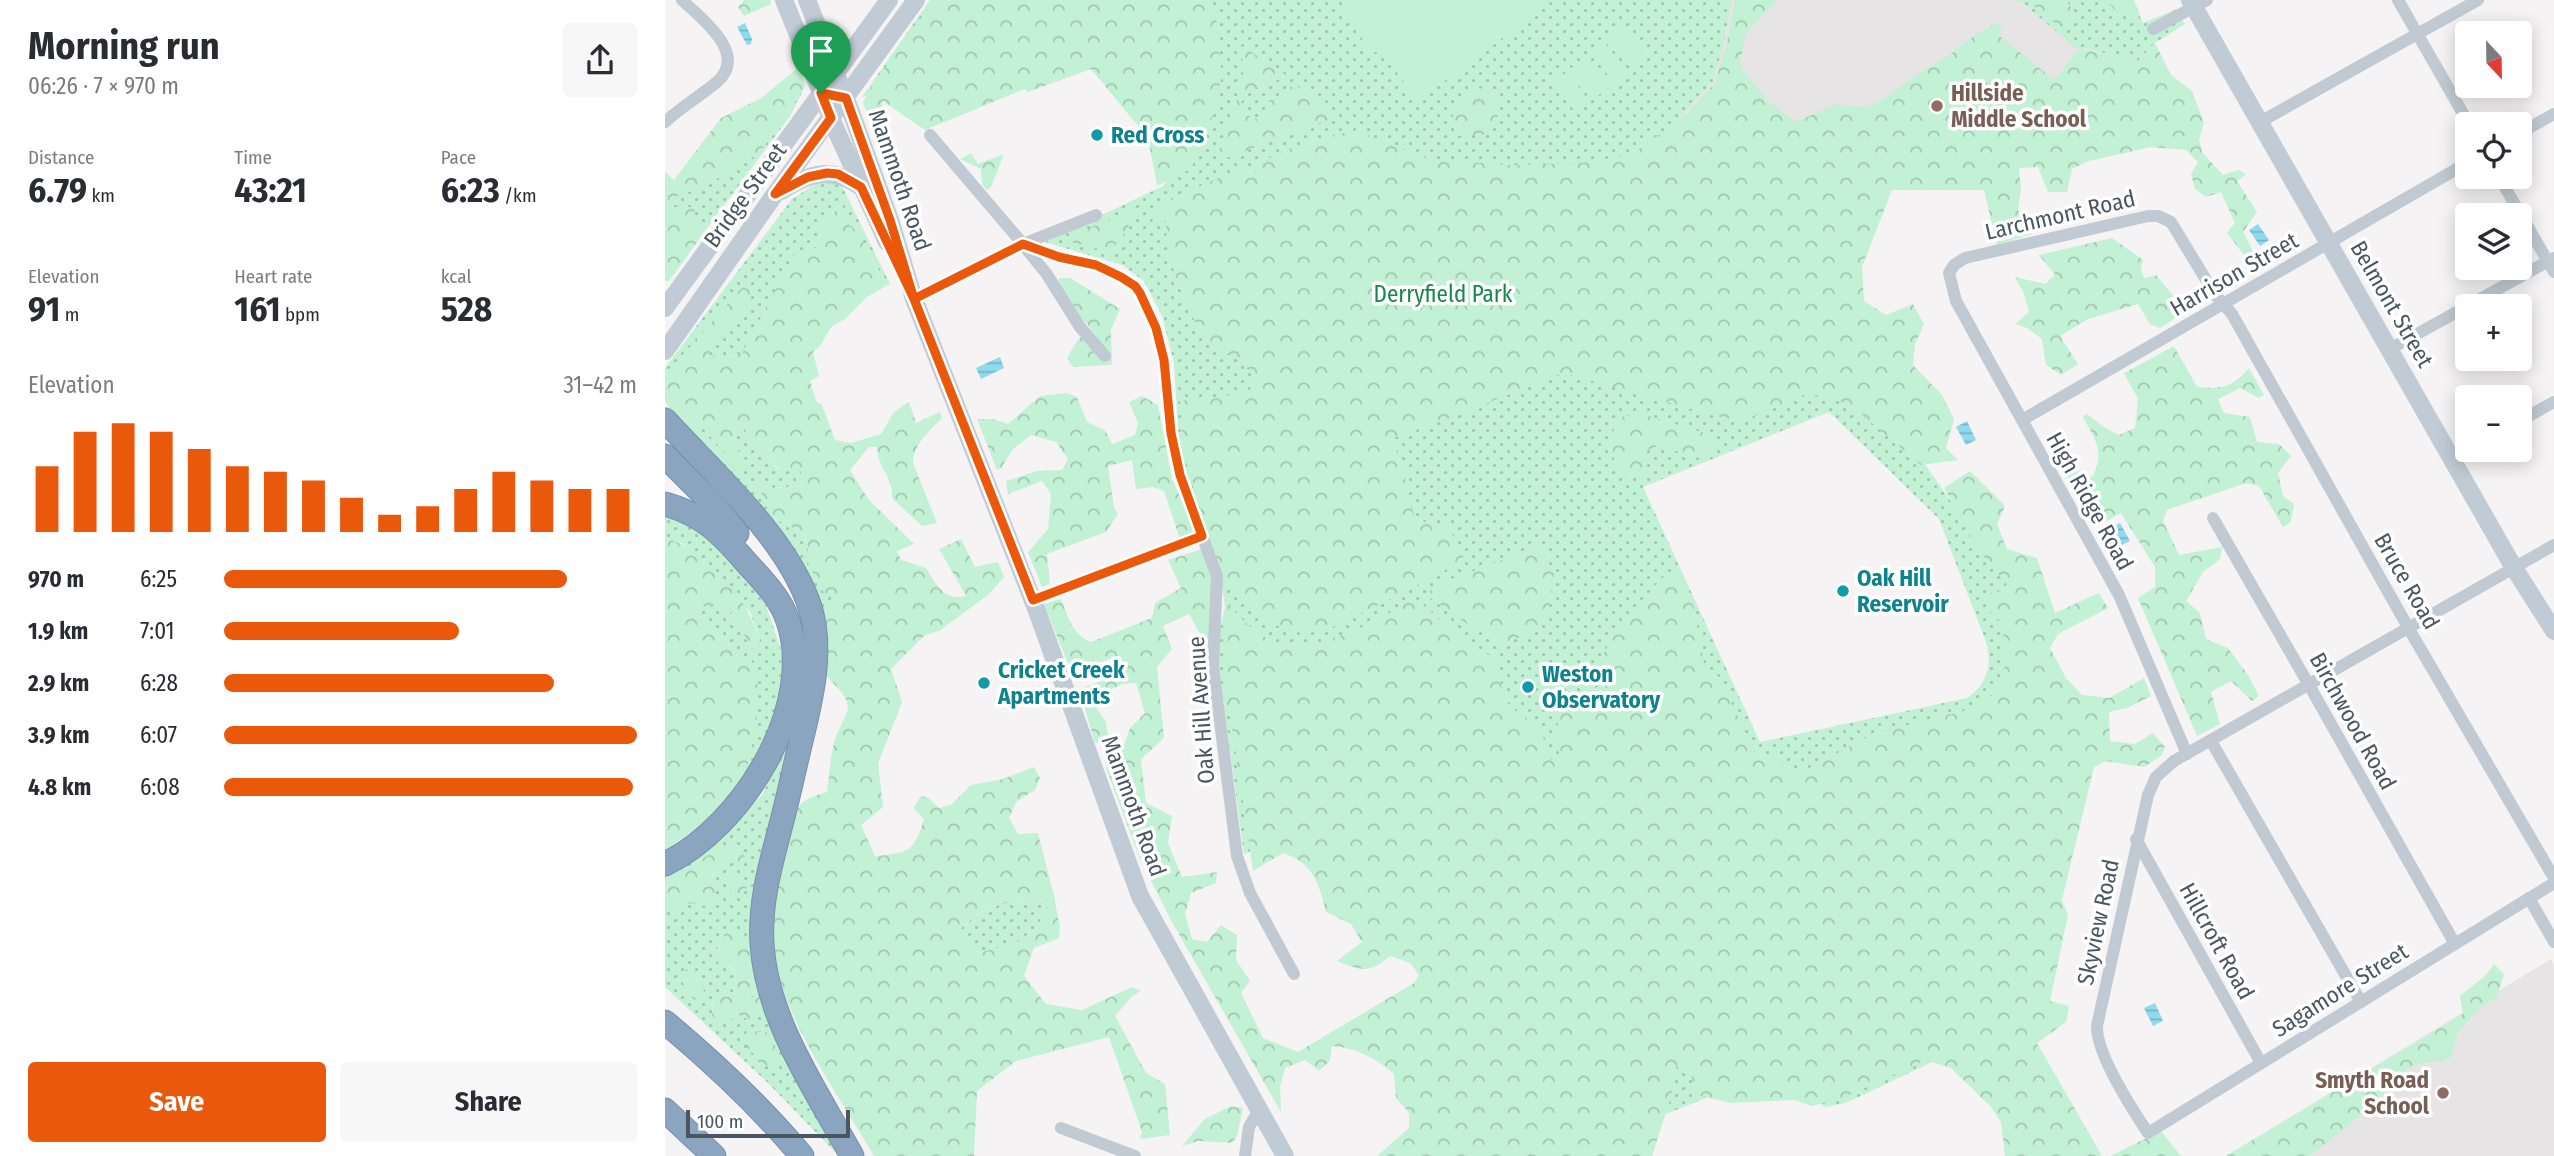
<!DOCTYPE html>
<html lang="en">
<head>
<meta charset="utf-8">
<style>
	body { margin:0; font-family:"Fira Sans Condensed",sans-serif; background:#f7f7f7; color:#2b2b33; height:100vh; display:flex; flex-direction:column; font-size:26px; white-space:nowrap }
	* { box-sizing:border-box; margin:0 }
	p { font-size:23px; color:#7c7c81 }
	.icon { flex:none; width:38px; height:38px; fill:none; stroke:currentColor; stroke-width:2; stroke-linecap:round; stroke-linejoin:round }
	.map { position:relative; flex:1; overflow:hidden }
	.drawer { display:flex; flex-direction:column; background:#fff; width:665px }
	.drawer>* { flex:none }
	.needle { width:46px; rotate:158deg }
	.buttons { position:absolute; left:1790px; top:21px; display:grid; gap:14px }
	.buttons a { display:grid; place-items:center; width:77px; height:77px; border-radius:7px; background:#fff; box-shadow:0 4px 18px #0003; font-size:35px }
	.scale { position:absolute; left:21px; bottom:18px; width:164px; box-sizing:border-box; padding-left:7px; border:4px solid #4a5661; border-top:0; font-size:19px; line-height:24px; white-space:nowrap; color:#4a5661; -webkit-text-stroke:5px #fff; paint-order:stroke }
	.pin { position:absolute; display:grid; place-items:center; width:60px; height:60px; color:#fff; margin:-72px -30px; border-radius:50% 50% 50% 0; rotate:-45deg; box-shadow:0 0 7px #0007 }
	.pin .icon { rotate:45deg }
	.round { display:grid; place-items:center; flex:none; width:74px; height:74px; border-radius:7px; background:#f7f7f7 }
	.head { display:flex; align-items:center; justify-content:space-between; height:119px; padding:0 28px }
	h1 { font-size:38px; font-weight:700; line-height:52px }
	.stats { display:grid; grid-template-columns:repeat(3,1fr); gap:10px; height:119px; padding:7px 28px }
	.stats div { display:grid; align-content:center }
	.stats b { font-size:35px; font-weight:700 }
	.stats small { font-size:19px; font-weight:400 }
	.stats p { font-size:19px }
	.chart { height:196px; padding:14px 28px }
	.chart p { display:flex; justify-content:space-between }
	.chart svg { width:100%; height:126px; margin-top:7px; stroke:#ea580c; stroke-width:6 }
	.cta { display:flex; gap:14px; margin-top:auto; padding:14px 28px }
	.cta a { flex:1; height:80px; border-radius:7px; background:#ea580c; color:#fff; font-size:28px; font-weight:700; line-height:80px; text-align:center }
	.cta a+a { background:#f7f7f7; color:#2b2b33 }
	ul { padding:0 28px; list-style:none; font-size:23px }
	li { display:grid; grid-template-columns:112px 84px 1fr; align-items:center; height:52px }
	li i { height:18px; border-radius:9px; background:#ea580c }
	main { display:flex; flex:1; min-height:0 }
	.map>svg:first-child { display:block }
</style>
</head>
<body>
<main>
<section class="drawer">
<div class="head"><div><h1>Morning run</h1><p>06:26 · 7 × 970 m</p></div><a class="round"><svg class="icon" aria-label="share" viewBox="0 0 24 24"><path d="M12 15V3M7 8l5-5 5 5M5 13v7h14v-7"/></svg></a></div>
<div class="stats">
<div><p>Distance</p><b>6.79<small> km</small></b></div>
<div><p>Time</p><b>43:21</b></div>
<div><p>Pace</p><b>6:23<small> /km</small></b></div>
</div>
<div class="stats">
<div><p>Elevation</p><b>91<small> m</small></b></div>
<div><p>Heart rate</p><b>161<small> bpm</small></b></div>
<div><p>kcal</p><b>528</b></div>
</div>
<div class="chart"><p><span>Elevation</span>31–42 m</p>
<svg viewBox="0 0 160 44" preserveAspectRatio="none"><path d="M5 44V21M15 44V9M25 44V6M35 44V9M45 44V15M55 44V21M65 44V23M75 44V26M85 44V32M95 44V38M105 44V35M115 44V29M125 44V23M135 44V26M145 44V29M155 44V29"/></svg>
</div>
<ul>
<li><b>970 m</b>6:25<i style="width:83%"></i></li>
<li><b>1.9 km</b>7:01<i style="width:57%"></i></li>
<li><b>2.9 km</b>6:28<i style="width:80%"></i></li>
<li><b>3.9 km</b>6:07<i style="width:100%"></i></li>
<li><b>4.8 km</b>6:08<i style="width:99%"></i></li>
</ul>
<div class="cta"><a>Save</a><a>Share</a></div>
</section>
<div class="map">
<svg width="1889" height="1156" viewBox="0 0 1889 1156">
	<defs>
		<pattern id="grass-dots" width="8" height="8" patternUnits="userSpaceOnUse" patternTransform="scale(1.75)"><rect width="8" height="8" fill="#c3f1d5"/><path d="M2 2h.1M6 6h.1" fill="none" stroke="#a0c6b0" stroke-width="1.8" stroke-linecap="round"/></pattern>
		<pattern id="forest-crowns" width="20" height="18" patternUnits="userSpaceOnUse" patternTransform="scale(1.75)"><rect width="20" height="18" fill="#c3f1d5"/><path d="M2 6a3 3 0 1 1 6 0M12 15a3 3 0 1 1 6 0" fill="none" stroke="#a0c6b0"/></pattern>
		<pattern id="water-rules" width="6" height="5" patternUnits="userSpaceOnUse" patternTransform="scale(1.75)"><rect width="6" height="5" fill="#90daee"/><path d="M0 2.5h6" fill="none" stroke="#78b4c4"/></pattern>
	</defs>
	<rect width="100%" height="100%" fill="#f5f3f3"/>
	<!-- education -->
	<g fill="#e6e4e5">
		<path d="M1067,0H1454L1523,115L1042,210L1010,122L1048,81L1058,47Z"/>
		<path d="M1886,959L1889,965V1156H1561Z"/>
	</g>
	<!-- grass -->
	<g fill="url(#grass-dots)" fill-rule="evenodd">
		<path d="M265,0H1067L1058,47L1048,81L1010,123L1185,393L1256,459L1334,569L1358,586L1267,1062L1181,1103L1160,1107L1134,1089L1059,1091L897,1155L748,788L579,854L553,661L554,633L560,607L554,568L521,481L514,443L509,363L497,316L479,281L457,265L380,242L498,186L521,160L413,27L197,97ZM1164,412L1274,519L1321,642C1328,666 1322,684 1302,698L1095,742L978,487Z"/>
		<path d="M1345,0H1362L1410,14L1401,0H1442L1450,11L1467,13L1473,21L1474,13L1478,23L1512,9L1520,24L1490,43L1472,62L1422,48H1410L1357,2Z"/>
		<path d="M140,87L125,116L38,234L35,225L27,223L28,216L5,207L9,196L41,186L54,177L64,175L73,163L93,155Z"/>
		<path d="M169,181L177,186L225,284L222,285L191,229L186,228L177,205L158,222L151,248L77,353L60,358L41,354L80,312L51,320L0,375V368L127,199L152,183Z"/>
		<path d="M8,414L23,423L36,426L74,468L82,463L71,447L69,433L80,429L91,451L98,453L114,470H137L132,486L108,488L92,484L101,502L104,518L120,523L140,535L144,553L171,600L158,637L154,608Z"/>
		<path d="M0,514L13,517L53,542L101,605L118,656L116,699L93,763L78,778L89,734L73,656L60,638L48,634L45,623L34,616L29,607L48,606L66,612L87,649L93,645L95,639L85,612L17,543L0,538Z"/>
		<path d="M130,595L143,631L144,679L86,931L170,1152L102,1082L0,987V911L50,892L45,882C48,871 54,865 65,862L74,845L65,849L55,848L0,883V874L13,868L54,839L97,795L115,758L128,722L137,647ZM59,933L85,942L91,984L83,989L84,997L76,1014H47L48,994L69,993L71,973L50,954Z"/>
		<path d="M390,900V902L384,903L372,928L351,943L313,953L292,932C328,898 344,902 390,900Z"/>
	</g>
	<!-- forest -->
	<g fill="url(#forest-crowns)">
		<path d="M79,0H105L106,4L79,16L73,7Z"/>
		<path d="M269,0H543L551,17L557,75L549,113L526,169L492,186L483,138L426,69L363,92L360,89L260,130L218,101L210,137L198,102L207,86Z"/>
		<path d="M1070,0H1109L1110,3L1081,33L1075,62L1078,70L1103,101L1131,122L1171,104L1198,108L1218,100L1252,74L1282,57L1310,35L1331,23L1339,26L1332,34L1389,80L1415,48L1472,62L1490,43L1506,75L1527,91L1539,123L1534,140L1537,152L1558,175L1574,170L1581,174L1572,181L1592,212L1578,232L1588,251L1579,255L1562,233L1570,223L1556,192L1541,197L1530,189L1526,174L1533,162L1521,150L1486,147L1424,161L1407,169L1402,192H1383L1373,167L1354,168L1356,190L1353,210L1367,234L1332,245L1319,190H1227L1197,267L1199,301L1221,315L1248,304L1259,324L1250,344L1248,365L1277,395L1289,419L1281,448L1293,460L1256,465L1187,406L1161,396L1139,395L1082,419L1059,418L898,373L759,428L737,433L727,440L740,471L741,492L751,520L782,526L799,553L797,561L738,593L660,631L636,633L599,622L561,586L519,459L515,401L584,393L588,377C574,353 563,358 546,343C522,320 499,253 501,221H487L492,210L514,195L577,168L584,176C593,172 596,163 604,158C631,143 663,137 693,130L715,141L764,159L845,165L915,163L966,155L1023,113L1049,84L1061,48Z"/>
		<path d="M1362,0H1401L1410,14L1405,27L1388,22Z"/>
		<path d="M1442,0H1469L1474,12L1473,22L1467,13L1450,11Z"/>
		<path d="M577,46L624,77C601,84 580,87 572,112L596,120L603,103L628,85L651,94L671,113L663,120L556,160L554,150L571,104L578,76Z"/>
		<path d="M135,66L140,87L93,155L73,163L64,175L54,177L41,186L9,197L6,207H30L27,223L35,224L38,234L4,281H0V172L9,180L56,118L96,98Z"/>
		<path d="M815,88L833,100V119L824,134L790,136L787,108Z"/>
		<path d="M306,153L313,164L339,154L326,187L322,190L317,184L316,169L295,159Z"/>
		<path d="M177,205L186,228L191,229L222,285L202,297L180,319L167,326L155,346L148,352L154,376L145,381L151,401L157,405L170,440L186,443L216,434L229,412L244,402L251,423L275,412L277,418C265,431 248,444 248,463L272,523L257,526L227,498C228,475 213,470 212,447H204L185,470L204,500L249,544L232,551L236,560L261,568C271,585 279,601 301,596L274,549L296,539L310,567L333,562L339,577L323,595L274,631L260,635L226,669L237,702L213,764L218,807L196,825L210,856C244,853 249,852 259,819L248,808L256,796L264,798L274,808L286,805L306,785L338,779L369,767L375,778L370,790L351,802L344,818L353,834L373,833L390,900C344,902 327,898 292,932L313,953L351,943L372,928L384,902H390L395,927L394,938L369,948L359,976L381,1004L417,1010L467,987L476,991L466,997L450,1016L481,1073L500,1084L505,1135L475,1139L477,1132L444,1037L351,1061L312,1091L309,1156H209C177,1100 118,1020 110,956C105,920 112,881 121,846C131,812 125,802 162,792C164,777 165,762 168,747C179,706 199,712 159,674V610L171,600L160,595L142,561L144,553L140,535L120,523L104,518L101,502L91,483L108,488L131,486L137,470H115L98,453L91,452L80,429L69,433L71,447L83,464L74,469L36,426L23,423L8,414L0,401V375L82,282L86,290L80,312L42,354L60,358L77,353L131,251L151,248L158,222Z"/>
		<path d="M472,209L458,236L445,251L423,247L398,238Z"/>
		<path d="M1447,238L1478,260L1476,270L1479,278L1491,275L1521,311L1495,328L1485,324L1473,304L1423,319L1395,336L1413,364L1396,375L1381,365L1377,339L1362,328L1350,324L1364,312L1359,294L1350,277L1380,284L1390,275L1374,255Z"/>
		<path d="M394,278H405L455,309L446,330L447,365L408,367L402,358L412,341L426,328C414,316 392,295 394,278Z"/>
		<path d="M1509,346L1532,387C1557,389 1567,388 1584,368L1599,395L1594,398L1575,388L1553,399L1559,413L1585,417L1592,442L1614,444L1626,456L1613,473L1618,496L1629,504L1626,522L1618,527L1594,486L1581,483L1502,510L1498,521L1514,555L1557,547L1555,559L1538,572L1521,601L1535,613L1541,639L1563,648L1583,675L1594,696L1587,701L1566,681L1546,692L1555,724L1532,736L1473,598L1490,587V567L1456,513L1432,526L1399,473L1408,469L1427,477C1441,452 1430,440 1418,417L1422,414L1437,426L1454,435L1470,428L1473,399L1459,373Z"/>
		<path d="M402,393L412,397L422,422L440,430L447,444L470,435L473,423L464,402L477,396L493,405L507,479L531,533L515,539L499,491L488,487L471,489L467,460L443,466L449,508L453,514L441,532L382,554L385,584L377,587L363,552L383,529L386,494L377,481L343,494L341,481L372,471L397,470L403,459L391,442L366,435L348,449L336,468L332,470L312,419H328L343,424L375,396Z"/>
		<path d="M974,413L1043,434L1049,442L1045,456L1029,458L996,445L979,451L981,478H970L952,468C944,442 941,440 957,417Z"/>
		<path d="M1305,471L1340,506L1332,524L1342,549L1372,558L1390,613L1434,593L1443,608L1393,634L1385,648L1401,678L1417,695L1444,698L1479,678L1486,696L1462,708L1444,712L1445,741L1470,744L1488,733L1500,747L1496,756L1479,767L1441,761L1429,767L1397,900L1403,915L1385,1001L1404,1006L1401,1022L1372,1043L1437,1156H1340L1336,1122L1325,1106L1286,1068L1267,1062H1256L1178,1098L1147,1106L1129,1100L1065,1103L1033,1095L1024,1069L1012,1065L1006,1097L987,1156H712L744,1128V1113L731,1098L729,1074C711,1058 691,1048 667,1046L665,1061L654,1071L640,1060L620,1068L615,1087L616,1112L508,924L475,859L441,768L455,756L465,728L480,713L471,683L458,684L437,693L432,709L441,722L444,742L430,743L414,689L448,677L461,669L460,662L444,659L413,671L404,666L379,604L396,599C403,616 407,635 426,642L487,618L490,603L516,588L503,560L537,549L550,582L545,660L531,661L535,634L524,614L498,626L507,649L492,667L499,738L476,759L481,803L507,816L503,843L517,877L552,872L551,883L526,893L520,914L527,939L542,942L556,925L572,935L571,960L585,981L576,993L598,1038L633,1052L749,983L754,975L745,963L725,956C704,974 697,971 672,961L697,942L686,924L661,912C654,883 648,863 618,853L588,871L562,693L559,624L563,602C572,616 592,635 608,641C653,656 713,620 750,598L803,644L832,659C838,698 836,706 873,724L887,761L896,759L889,736L899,705L920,697L922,675L929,671L946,640L996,578L1015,573L1029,608L1039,663L1055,678L1092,758L1107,754L1117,766L1140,770L1208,734L1298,711L1328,695L1340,679L1338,622L1327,616L1319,594L1336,591L1342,584L1313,550L1279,488Z"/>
		<path d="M0,538C16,542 25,549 37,560C69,586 80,601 95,639L93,645L87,649L66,612L48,606L30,607L34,616L46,623L48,634L60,638L73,656L86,659C95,681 94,699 91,723C88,740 85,760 79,776C67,804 24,834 0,850Z"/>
		<path d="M874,546L889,573L882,621L864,634L837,644L805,626L760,594L784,580Z"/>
		<path d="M74,845L78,849L80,859L76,863C61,861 49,866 45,882L50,892L51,900L39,906L26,903L0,911V883L4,873C23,873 35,859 51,850C58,847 66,848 74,845Z"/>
		<path d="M72,875L79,878L82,886L79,892L69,897C63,891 62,885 65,877Z"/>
		<path d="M75,931L85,942L91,985L83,989L84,997H94L98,1004L92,1016L83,1020L71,1013L66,1021L53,1022L47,1015L48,993H69L71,973L65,966L53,963L50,954L60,932Z"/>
		<path d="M1829,964L1839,974L1832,997L1813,1010L1793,1032L1785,1059L1755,1063L1743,1068L1701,1111L1645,1156H1561L1798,1014L1795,996L1821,975Z"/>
		<path d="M25,969C35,976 40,983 39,996L29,1000L14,977L19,970Z"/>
		<path d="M83,1030L104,1033L114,1063L110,1066L98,1065L77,1041Z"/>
		<path d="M566,1106L578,1108L572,1136L567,1143L533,1141L517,1146L540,1119Z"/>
		<path d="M1496,1131L1516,1156H1445Z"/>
	</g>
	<!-- pitch -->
	<g fill="#c3f1d5">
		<path d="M685,0H888L753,101L718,54L706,51L678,13L680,4Z"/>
		<path d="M959,27L982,58L967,69L944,39Z"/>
		<path d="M939,42L963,73L949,83L926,53Z"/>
		<path d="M921,57L944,87L930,98L906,68Z"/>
		<path d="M902,72L925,102L911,113L888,82Z"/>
	</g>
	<!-- water -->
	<g fill="url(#water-rules)">
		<path d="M80,23L87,39L86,44L82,45L72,27Z"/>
		<path d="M1593,224L1604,240L1595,246L1584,230Z"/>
		<path d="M335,357L339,368L316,379L311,368Z"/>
		<path d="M1302,421L1311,440L1301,445L1291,427Z"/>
		<path d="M1455,523L1465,541L1455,546L1446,528Z"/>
		<path d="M1490,1003L1498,1021L1488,1026L1479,1008Z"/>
	</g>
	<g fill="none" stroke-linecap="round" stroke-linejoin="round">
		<defs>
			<g id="highway">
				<path d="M0,420C49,474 122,537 145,607C158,649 147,696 137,737C131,761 126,785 120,809C109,854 94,897 97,944C102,1021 151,1090 187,1156"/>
				<path d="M0,456L48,504L72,533"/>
				<path d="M0,504C38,515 55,532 80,561C97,580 115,597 123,621C152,707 77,827 0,864"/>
				<path d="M0,1022C49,1063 96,1107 137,1156"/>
				<path d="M0,1110L49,1156"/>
			</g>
		</defs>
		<!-- highway casing -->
		<use href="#highway" stroke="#7690ad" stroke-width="25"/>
		<!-- street -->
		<g stroke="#c1cad2" stroke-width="12">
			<path d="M1733,0L1804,124"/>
			<path d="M1488,29L1542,0"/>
			<path d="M0,122C16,107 35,96 52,82C84,54 37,19 17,0"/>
			<path d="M1595,122L1813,0"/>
			<path d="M1855,133L1889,114"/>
			<path d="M265,135L358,244L394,257L431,265L455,277L470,286L475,293L491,328L499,361L506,433L515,476L552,576L548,666L572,856L585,893L629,974"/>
			<path d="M1834,177L1889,272"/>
			<path d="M358,245L381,273L415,327L440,356"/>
			<path d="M249,299L358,244L431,215"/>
			<path d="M1725,349L1889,258"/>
			<path d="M1357,420L1802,163"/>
			<path d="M1855,421L1889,402"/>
			<path d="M1787,459L1804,450"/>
			<path d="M1548,518L1644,685L1790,944"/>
			<path d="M1889,545L1509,761L1491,777L1483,795L1432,1026C1431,1054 1467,1109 1483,1133L1889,883"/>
			<path d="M367,600L537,536"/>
			<path d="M1546,741L1696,1002"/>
			<path d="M1522,754L1454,595L1291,301L1284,273L1289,265L1300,258L1483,216H1493L1506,222L1549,293L1567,314L1744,629L1889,878"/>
			<path d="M1471,839L1596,1063"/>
			<path d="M1864,898L1889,942"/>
			<path d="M396,1128L470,1156"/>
			<path d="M580,1156L584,1127L594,1110"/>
		</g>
		<!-- secondary -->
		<g stroke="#c1cbd6" stroke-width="18">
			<path d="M119,0L171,130L222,242"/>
			<path d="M142,0L186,112L225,220L249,299L372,611L475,896L620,1156"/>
			<path d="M1525,0L1849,568L1889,631"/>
			<path d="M116,191C145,173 166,166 196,187"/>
			<path d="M0,308L224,0"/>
			<path d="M0,351L110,194L251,0"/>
		</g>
		<!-- highway -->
		<use href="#highway" stroke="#8ba5c1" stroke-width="23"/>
	</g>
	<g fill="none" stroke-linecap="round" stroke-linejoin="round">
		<defs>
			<path id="route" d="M156,93L166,118L110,194L143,177L162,173L173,174L196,187L249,299L368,600L537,536L515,475L506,433L499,360L491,328L475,293L470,286L456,277L431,265L394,257L358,244L249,299L225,220L181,98L156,93"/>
		</defs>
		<!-- route casing -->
		<use href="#route" stroke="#fff" stroke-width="14"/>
		<!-- route -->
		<use href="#route" stroke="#ea580c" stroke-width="9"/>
	</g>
	<!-- markers -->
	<g fill="#8d6e63" stroke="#fff" stroke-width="2.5">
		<circle cx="1272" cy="106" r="7"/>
		<circle cx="1778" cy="1093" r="7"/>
	</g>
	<g fill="#0f9aa8" stroke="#fff" stroke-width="2.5">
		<circle cx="432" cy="135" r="7"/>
		<circle cx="1178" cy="591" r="7"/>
		<circle cx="319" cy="683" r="7"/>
		<circle cx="863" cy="687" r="7"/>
	</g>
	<g text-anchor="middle" stroke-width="7" stroke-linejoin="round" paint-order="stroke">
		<!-- education labels -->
		<g font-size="23" font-weight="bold" fill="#785e54" stroke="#fff" text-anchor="start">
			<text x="1286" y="101">Hillside<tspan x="1286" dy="26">Middle School</tspan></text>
			<text x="1764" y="1088" text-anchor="end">Smyth Road<tspan x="1764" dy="26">School</tspan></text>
		</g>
		<!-- culture labels -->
		<g font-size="23" font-weight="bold" fill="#0d838f" stroke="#fff" text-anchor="start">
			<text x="446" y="143">Red Cross</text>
			<text x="1192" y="586">Oak Hill<tspan x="1192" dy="26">Reservoir</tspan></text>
			<text x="333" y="678">Cricket Creek<tspan x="333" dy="26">Apartments</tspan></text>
			<text x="877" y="682">Weston<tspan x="877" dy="26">Observatory</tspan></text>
		</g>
		<!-- street labels -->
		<g font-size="23" fill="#4a5661" stroke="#fff">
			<text transform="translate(235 180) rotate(71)" y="8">Mammoth Road</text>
			<text transform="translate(80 195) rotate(-54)" y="8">Bridge Street</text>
			<text transform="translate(1395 215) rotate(-13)" y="8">Larchmont Road</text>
			<text transform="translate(1569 274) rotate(-30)" y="8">Harrison Street</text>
			<text transform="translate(1727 304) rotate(60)" y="8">Belmont Street</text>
			<text transform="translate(1425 501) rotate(61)" y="8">High Ridge Road</text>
			<text transform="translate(1742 581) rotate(60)" y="8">Bruce Road</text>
			<text transform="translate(536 710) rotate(-94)" y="8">Oak Hill Avenue</text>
			<text transform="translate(1688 721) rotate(61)" y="8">Birchwood Road</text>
			<text transform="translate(469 806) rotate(70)" y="8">Mammoth Road</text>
			<text transform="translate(1433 922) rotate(-78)" y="8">Skyview Road</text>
			<text transform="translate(1552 941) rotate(61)" y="8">Hillcroft Road</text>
			<text transform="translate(1675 990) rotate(-32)" y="8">Sagamore Street</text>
		</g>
		<!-- park labels -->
		<g font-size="23" fill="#17864f" stroke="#fff">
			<text x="778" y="302">Derryfield Park</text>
		</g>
	</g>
</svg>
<div class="buttons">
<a><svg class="needle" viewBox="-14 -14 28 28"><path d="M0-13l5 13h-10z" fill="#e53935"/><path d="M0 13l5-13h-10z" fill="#7c7c81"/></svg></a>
<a><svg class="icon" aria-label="locate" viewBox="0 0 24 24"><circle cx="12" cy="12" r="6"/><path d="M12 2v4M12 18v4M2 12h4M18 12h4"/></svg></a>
<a><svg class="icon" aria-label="layers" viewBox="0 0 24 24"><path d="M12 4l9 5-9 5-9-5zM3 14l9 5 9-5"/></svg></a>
<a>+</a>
<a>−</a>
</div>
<div class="scale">100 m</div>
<div class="pin" style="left:156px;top:93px;background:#1e9e55"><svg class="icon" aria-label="arrive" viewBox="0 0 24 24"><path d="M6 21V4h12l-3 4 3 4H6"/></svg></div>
</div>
</main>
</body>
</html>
